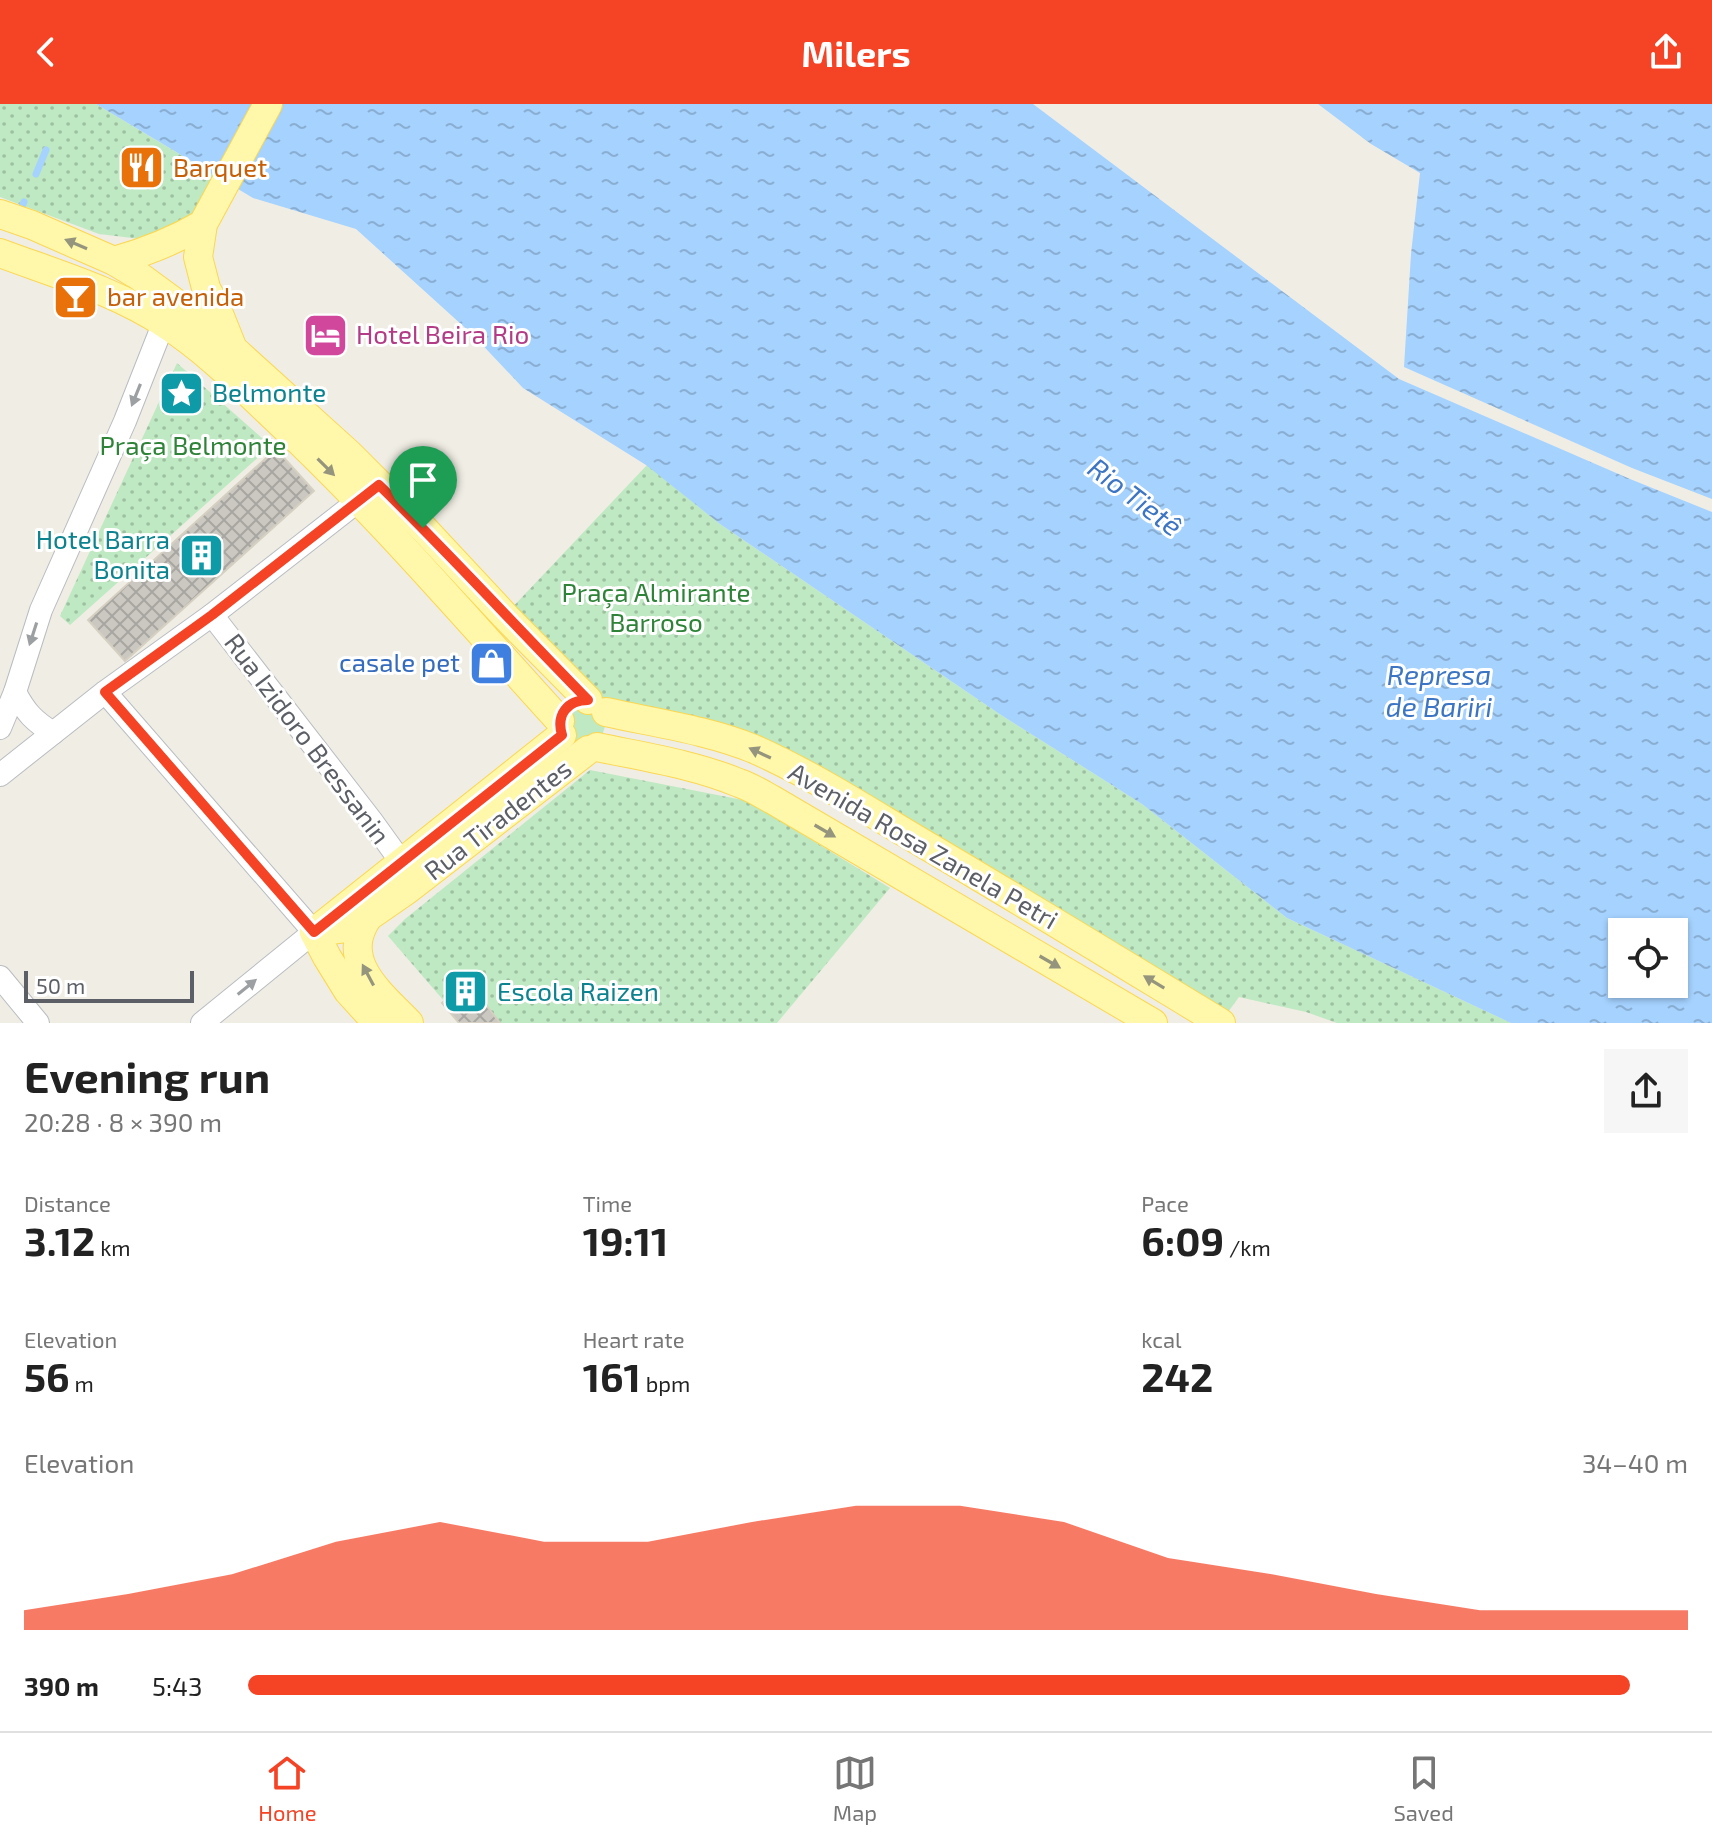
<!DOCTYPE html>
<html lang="en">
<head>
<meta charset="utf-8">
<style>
	body { margin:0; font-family:"Exo 2",sans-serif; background:#f6f6f6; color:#222; height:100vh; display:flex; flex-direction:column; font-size:30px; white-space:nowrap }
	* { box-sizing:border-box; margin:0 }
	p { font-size:26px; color:#767676 }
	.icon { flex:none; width:44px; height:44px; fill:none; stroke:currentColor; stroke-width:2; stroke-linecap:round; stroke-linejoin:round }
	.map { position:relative; height:919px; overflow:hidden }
	.drawer { display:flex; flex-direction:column; background:#fff; flex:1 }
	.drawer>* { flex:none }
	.fabs { position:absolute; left:1608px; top:814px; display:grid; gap:16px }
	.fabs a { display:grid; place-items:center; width:80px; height:80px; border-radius:0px; background:#fff; box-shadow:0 2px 6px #0004; font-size:40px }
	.scale { position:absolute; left:24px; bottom:20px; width:170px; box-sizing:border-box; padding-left:8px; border:4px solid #5c6066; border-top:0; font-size:22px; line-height:28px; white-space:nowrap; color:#5c6066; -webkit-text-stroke:6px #fff; paint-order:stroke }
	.pin { position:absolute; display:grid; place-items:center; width:68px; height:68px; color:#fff; margin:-82px -34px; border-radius:50% 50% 50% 0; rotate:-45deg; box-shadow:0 0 8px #0007 }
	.pin .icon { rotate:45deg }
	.round { display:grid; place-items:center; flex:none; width:84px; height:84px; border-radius:0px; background:#f6f6f6 }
	.headline { display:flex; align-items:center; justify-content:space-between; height:136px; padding:0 24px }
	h1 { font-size:44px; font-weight:700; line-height:60px }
	.figures { display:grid; grid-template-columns:repeat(3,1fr); gap:12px; height:136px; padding:8px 24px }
	.figures div { display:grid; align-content:center }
	.figures b { font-size:40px; font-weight:700 }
	.figures small { font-size:22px; font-weight:400 }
	.figures p { font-size:22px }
	.chart { height:224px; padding:16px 24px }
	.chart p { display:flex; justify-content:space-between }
	.chart svg { width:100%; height:144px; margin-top:8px; fill:#f54325; opacity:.7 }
	ul { padding:0 24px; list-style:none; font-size:26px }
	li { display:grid; grid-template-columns:128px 96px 1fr; align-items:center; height:60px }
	li i { height:20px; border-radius:10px; background:#f54325 }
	header { display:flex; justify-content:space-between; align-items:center; height:104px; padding:0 24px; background:#f54325; color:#fff; font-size:36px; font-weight:700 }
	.tab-bar { display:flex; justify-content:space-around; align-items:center; height:112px; border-top:2px solid #e0e0e0; background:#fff; font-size:22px; color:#767676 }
	.tab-bar a { display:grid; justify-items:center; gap:4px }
	.tab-bar .selected { color:#f54325 }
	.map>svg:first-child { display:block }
</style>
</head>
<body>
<header><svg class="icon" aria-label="back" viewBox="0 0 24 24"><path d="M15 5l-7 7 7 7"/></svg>Milers<svg class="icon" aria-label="share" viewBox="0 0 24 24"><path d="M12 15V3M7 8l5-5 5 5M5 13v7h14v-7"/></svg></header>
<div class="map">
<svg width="1712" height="919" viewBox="0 0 1712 919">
	<defs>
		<pattern id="park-dots" width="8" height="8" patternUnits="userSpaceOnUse" patternTransform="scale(2)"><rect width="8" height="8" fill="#bfe9c2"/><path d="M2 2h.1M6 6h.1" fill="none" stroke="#9ec0a1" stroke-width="1.8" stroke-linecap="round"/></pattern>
		<pattern id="water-ripples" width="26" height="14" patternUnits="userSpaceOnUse" patternTransform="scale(2)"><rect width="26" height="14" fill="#a5d2ff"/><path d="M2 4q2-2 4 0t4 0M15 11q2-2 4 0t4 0" fill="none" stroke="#8aaed2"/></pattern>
		<pattern id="building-cross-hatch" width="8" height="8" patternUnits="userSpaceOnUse" patternTransform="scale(2)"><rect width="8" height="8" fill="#cbc8c1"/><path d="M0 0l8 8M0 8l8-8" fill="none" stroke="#a8a6a1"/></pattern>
	</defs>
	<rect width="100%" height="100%" fill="#f0eee4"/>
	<!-- green -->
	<path fill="#bfe9c2" d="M579,598L606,619L602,632C589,638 580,645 567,635V604Z"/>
	<!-- park -->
	<g fill="url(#park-dots)">
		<path d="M0,0H96L221,75L203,106L149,136L99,130L0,93Z"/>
		<path d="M177,259L271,342L70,521L60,512Z"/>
		<path d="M647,361L720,420L998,609L1142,700L1287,814L1511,919H1337L1306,908L1239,893L1223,915L799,662L598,597L506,510Z"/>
		<path d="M590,666L748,697L890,784L777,919H463L388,832L405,815Z"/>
	</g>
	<!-- water -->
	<g fill="url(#water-ripples)" fill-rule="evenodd">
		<path d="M96,0H1033L1399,275L1630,375L1712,408V919H1511L1287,814L1142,700L998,609L720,420L646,361L523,284L473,231L356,125L253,94ZM1622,828H1674V880H1622Z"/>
		<path d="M1318,0H1712V395L1632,364L1404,263L1411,150L1420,69L1371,40Z"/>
	</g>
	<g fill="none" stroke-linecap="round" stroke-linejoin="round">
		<!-- stream -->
		<g stroke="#a5d2ff" stroke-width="7">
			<path d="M36,70L46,46"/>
			<path d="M18,111L24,98"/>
		</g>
	</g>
	<!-- building -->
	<g fill="url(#building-cross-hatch)" stroke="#d5d0c2" stroke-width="2">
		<path d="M276,345L314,387L125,557L88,516Z"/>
		<path d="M468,878L500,919H459L442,899Z"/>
	</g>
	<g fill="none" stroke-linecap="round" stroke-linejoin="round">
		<defs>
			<g id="minor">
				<path d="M212,511L371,716L402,759"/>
				<path d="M15,588C26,609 34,617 53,629"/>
				<path d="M105,588L314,828L202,919"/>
				<path d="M0,624L15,588L41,506L125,317L164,218"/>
				<path d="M0,671L105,588L212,511L371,387"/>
				<path d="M0,873L38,919"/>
			</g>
			<g id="major">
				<path d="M0,110L32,121L114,157L139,172L199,216L233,245L349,350L423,424L505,512L588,596"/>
				<path d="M0,149C56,170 116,187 167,221C206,246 239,280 273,312C375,407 466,514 560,617"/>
				<path d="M114,157C146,148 174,137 203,120"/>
				<path d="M231,240L219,210L206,184L198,153L203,120L268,0"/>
				<path d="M606,608C655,619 708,626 754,645C813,671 868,707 924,740C1024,799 1122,859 1221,919"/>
				<path d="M597,643C644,653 693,660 739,679C751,683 762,690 773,696L1153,919"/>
				<path d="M368,813C338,857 380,889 409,919"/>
				<path d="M318,825L562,631"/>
				<path d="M314,828L346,824L368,813L407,786L588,646"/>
				<path d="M314,828L327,853L348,887L377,919"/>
			</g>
		</defs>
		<!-- minor casing -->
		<use href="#minor" stroke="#b9bcc1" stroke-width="24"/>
		<!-- major casing -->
		<use href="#major" stroke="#fbd752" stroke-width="30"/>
		<!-- minor -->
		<use href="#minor" stroke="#fff" stroke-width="22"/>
		<!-- major -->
		<use href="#major" stroke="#fff7aa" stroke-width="28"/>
	</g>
	<!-- one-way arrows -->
	<defs><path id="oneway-solid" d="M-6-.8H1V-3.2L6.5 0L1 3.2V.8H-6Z" transform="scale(2)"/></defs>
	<g fill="#95957e">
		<use href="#oneway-solid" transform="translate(76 140) rotate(-157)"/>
		<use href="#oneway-solid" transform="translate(326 363) rotate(45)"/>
		<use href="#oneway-solid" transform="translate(760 649) rotate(-155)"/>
		<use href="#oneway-solid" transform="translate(825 727) rotate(30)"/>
		<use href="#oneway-solid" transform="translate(1050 858) rotate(30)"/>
		<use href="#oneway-solid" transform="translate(368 871) rotate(-118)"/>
		<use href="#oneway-solid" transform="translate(1154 878) rotate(-149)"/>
	</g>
	<g fill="#9da0a3">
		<use href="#oneway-solid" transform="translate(136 291) rotate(112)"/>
		<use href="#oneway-solid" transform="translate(33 530) rotate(108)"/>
		<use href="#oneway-solid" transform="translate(247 883) rotate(-39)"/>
	</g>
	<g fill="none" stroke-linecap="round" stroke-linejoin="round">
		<defs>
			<path id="route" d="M379,381C451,451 518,525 588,596C567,596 556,611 562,631L314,828L105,588L212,511Z"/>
		</defs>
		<!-- route casing -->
		<use href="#route" stroke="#fff" stroke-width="16"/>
		<!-- route -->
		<use href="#route" stroke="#f54325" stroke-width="10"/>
	</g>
	<!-- icons -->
	<defs>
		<symbol id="restaurant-square" viewBox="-11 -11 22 22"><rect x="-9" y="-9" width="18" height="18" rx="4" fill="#e8710a" stroke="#fff"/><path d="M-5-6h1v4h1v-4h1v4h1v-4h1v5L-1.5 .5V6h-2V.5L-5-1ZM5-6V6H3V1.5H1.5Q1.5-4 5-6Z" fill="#fff"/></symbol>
		<symbol id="bar-square" viewBox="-11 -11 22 22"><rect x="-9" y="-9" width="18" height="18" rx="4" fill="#e8710a" stroke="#fff"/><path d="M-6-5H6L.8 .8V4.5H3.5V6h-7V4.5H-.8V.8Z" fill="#fff"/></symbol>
		<symbol id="hotel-square" viewBox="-11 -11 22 22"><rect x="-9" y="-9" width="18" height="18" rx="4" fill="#d1479c" stroke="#fff"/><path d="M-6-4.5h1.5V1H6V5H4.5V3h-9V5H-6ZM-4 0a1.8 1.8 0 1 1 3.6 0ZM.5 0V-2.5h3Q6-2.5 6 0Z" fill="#fff"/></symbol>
		<symbol id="sight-square" viewBox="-11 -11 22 22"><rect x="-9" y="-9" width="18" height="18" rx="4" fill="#0f9aa8" stroke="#fff"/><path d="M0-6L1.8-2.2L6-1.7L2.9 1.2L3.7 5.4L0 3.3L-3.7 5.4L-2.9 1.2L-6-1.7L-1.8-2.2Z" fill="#fff"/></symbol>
		<symbol id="building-square" viewBox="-11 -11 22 22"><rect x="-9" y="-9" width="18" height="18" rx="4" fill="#0f9aa8" stroke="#fff"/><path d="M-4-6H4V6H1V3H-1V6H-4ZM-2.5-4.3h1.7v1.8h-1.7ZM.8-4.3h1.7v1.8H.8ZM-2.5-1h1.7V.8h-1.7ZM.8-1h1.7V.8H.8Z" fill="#fff"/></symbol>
		<symbol id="shop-square" viewBox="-11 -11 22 22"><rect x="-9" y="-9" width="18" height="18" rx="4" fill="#3f7fe0" stroke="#fff"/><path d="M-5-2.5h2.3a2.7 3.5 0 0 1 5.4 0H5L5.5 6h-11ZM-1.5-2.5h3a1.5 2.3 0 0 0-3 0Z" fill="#fff"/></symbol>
	</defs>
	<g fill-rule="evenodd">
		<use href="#restaurant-square" x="116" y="38" width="51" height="51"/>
		<use href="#bar-square" x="50" y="168" width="51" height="51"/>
		<use href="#hotel-square" x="300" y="206" width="51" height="51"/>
		<use href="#sight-square" x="156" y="264" width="51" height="51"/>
		<use href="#building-square" x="176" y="426" width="51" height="51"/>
		<use href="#shop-square" x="466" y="534" width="51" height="51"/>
		<use href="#building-square" x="440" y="862" width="51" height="51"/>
	</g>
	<g text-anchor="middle" stroke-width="6" stroke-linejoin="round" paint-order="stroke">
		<!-- food labels -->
		<g font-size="26" fill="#c56008" stroke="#fff" text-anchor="start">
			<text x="173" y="73">Barquet</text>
			<text x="107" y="202">bar avenida</text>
		</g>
		<!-- hotel labels -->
		<g font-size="26" fill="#b23c85" stroke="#fff" text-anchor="start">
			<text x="356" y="240">Hotel Beira Rio</text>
		</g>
		<!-- culture labels -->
		<g font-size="26" fill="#0d838f" stroke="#fff" text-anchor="start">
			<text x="212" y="298">Belmonte</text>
			<text x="170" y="445" text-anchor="end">Hotel Barra<tspan x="170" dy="30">Bonita</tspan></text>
			<text x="497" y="897">Escola Raizen</text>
		</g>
		<!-- park labels -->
		<g font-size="26" fill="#2e8338" stroke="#fff">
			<text x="193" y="351">Praça Belmonte</text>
			<text x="656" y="498">Praça Almirante<tspan x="656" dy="30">Barroso</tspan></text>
		</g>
		<!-- shop labels -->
		<g font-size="26" fill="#366cbe" stroke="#fff" text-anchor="end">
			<text x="460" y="568">casale pet</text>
		</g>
		<!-- street labels -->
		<g font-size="26" fill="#5c6066" stroke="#fff">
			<text transform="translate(307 635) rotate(53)" y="9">Rua Izidoro Bressanin</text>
			<text transform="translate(498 716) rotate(-38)" y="9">Rua Tiradentes</text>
			<text transform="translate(923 742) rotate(30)" y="9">Avenida Rosa Zanela Petri</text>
		</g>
		<!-- water labels -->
		<g font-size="28" font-style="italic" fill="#3c75c3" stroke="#fff">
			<text transform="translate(1135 393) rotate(37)" y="10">Rio Tietê</text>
			<text x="1439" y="581">Represa<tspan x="1439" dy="32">de Bariri</tspan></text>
		</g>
	</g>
</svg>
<div class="fabs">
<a><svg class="icon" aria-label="locate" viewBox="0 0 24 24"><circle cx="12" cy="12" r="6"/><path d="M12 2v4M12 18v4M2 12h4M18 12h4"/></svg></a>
</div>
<div class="scale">50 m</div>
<div class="pin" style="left:423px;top:424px;background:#1e9e55"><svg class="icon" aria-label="arrive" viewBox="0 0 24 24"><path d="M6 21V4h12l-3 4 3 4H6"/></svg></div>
</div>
<section class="drawer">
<div class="headline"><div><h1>Evening run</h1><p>20:28 · 8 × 390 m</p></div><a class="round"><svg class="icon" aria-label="share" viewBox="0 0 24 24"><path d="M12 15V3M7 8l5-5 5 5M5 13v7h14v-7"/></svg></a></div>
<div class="figures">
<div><p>Distance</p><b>3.12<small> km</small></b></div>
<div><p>Time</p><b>19:11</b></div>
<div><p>Pace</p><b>6:09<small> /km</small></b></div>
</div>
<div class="figures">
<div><p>Elevation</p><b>56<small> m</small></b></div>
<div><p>Heart rate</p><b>161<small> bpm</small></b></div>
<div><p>kcal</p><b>242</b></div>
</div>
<div class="chart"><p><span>Elevation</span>34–40 m</p>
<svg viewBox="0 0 160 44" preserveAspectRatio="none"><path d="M0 44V38L10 33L20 27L30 17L40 11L50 17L60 17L70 11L80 6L90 6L100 11L110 22L120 27L130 33L140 38L150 38L160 38V44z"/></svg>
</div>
<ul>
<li><b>390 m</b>5:43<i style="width:96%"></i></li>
</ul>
</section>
<nav class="tab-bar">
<a class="selected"><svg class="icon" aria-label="home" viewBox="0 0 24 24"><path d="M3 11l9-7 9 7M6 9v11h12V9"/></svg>Home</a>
<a><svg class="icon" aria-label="map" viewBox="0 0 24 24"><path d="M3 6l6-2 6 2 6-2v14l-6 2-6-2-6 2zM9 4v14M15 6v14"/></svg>Map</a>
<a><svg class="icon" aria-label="saved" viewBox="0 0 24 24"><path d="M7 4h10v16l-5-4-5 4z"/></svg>Saved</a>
</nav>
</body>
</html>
